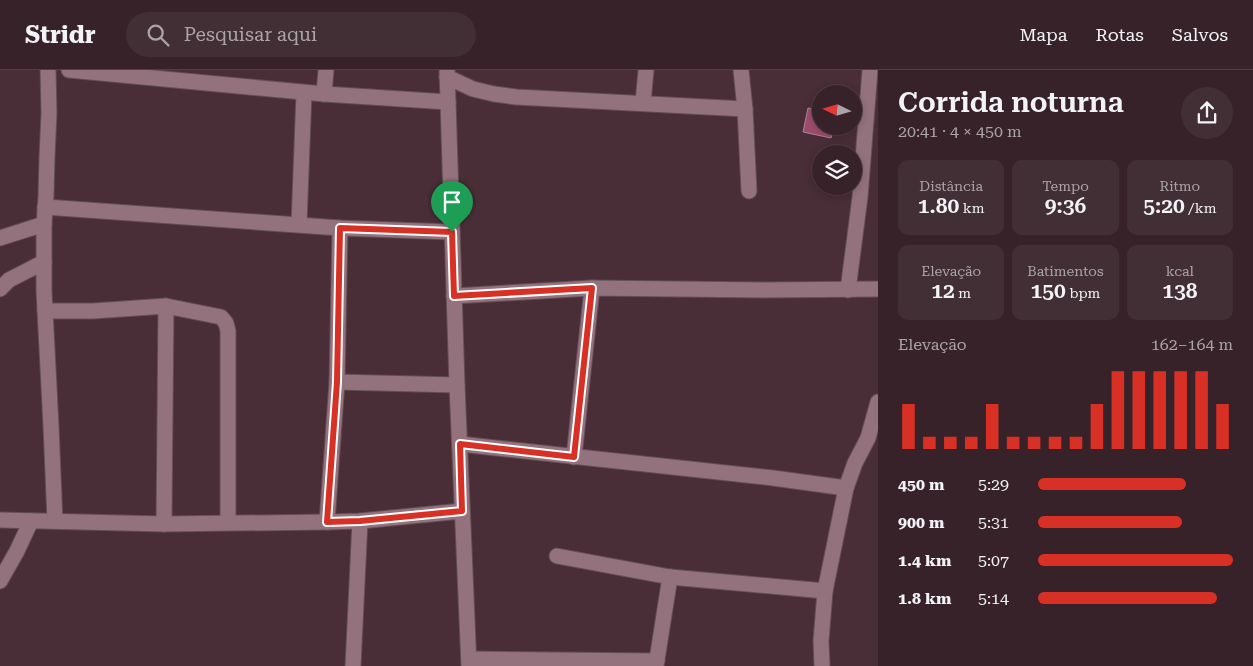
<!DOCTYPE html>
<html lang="pt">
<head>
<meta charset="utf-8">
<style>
	body { margin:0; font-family:"Roboto Serif",serif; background:#422f35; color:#f1f3f6; height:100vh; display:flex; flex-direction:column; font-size:19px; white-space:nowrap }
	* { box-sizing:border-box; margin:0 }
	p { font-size:16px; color:#aaa4a8 }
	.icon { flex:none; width:28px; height:28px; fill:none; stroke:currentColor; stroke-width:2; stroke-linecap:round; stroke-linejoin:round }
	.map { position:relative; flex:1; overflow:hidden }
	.drawer { display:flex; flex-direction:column; background:#372229; width:375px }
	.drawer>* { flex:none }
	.needle { width:32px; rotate:275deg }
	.buttons { position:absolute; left:812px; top:15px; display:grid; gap:10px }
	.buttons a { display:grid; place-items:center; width:50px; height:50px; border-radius:50%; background:#372229; box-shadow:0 2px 8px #0003,0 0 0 1px #513f46; font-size:25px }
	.pin { position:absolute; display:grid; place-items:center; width:42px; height:42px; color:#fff; margin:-51px -21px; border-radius:50% 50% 50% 0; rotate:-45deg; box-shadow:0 0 5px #0007 }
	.pin .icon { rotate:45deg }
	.round { display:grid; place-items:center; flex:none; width:52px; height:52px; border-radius:26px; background:#422f35 }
	.overview { display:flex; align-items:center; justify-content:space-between; height:85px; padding:0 20px }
	h1 { font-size:28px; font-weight:600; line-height:38px }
	.metrics { display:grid; grid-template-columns:repeat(3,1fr); gap:8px; height:85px; padding:5px 20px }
	.metrics div { display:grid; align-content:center; border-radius:10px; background:#422f35; text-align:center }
	.metrics b { font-size:21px; font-weight:600 }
	.metrics small { font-size:14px; font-weight:400 }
	.metrics p { font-size:14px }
	.chart { height:140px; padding:10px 20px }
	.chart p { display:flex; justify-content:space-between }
	.chart svg { width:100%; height:90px; margin-top:5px; stroke:#d93025; stroke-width:6 }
	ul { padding:0 20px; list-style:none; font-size:16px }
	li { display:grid; grid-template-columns:80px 60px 1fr; align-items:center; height:38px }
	li i { height:12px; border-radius:6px; background:#d93025 }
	header { display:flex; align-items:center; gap:30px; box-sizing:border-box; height:70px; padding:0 25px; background:#372229; border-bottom:1px solid #513f46 }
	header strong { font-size:24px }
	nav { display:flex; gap:28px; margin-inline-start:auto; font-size:18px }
	.search { width:350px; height:45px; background:#422f35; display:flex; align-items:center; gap:12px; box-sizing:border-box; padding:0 18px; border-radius:28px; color:#aaa4a8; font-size:19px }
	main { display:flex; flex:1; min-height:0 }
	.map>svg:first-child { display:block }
</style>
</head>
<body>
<header>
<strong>Stridr</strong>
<div class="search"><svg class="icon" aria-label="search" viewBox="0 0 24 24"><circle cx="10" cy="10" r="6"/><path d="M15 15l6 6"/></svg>Pesquisar aqui</div>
<nav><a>Mapa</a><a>Rotas</a><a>Salvos</a></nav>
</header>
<main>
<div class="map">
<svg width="878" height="596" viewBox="0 0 878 596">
	<rect width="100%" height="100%" fill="#492d37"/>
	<!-- building -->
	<path fill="#9e4c6d" stroke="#a88792" d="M808,38L821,40V56H834L831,68L803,62Z"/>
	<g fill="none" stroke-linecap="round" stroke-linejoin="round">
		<defs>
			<g id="street">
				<path d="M48,0L49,43L47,87L46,126L44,154V221L51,356L55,451"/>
				<path d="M69,0L324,24L448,32"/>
				<path d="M447,0L457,315L469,596"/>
				<path d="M741,0L745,39L749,121"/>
				<path d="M447,7L473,19L494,24L516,27L745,39"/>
				<path d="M324,24L326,0"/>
				<path d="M643,33L646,0"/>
				<path d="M45,137L340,158L452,162"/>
				<path d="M299,154L304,23"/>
				<path d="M0,168L44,154"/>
				<path d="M0,219L9,210L44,192"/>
				<path d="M848,220L860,127L870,0"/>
				<path d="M454,226L592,218L764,220L878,219"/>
				<path d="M45,241H93L166,236L221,247L226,253L228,261V452"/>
				<path d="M337,312L457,315"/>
				<path d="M460,374L773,408L846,418"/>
				<path d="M574,387L592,218"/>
				<path d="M0,450L164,454L327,452L360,451L462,441"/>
				<path d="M327,452L337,312L340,158"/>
				<path d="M164,454L166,236"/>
				<path d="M557,486L670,507L825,521"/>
				<path d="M0,511L17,481L31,451"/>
				<path d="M469,589L657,591"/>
				<path d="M353,596L360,451"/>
				<path d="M656,596L670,507"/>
				<path d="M822,596L821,571L825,521L846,418L855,393L868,368L878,332"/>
			</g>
		</defs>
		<!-- street casing -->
		<use href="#street" stroke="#644d55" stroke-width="17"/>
		<!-- street -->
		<use href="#street" stroke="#93727d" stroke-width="15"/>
	</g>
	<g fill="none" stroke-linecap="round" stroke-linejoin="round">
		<defs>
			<path id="route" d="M340,158L452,162L454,226L592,218L574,387L460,374L462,441L360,451L327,452L337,312Z"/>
		</defs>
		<!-- route casing -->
		<use href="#route" stroke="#fff" stroke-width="10"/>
		<!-- route -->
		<use href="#route" stroke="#d93025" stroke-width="6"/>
	</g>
</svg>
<div class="buttons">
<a><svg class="needle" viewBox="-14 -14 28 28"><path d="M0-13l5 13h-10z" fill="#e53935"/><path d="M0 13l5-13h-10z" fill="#aaa4a8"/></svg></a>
<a><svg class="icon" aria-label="layers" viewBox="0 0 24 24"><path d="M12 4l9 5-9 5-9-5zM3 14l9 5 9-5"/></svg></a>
</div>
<div class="pin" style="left:452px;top:162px;background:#1e9e55"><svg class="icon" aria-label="arrive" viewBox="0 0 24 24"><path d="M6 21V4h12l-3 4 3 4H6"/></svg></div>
</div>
<section class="drawer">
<div class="overview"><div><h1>Corrida noturna</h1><p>20:41 · 4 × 450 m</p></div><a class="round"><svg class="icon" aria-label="share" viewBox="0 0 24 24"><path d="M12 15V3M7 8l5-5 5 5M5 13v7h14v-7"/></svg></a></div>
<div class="metrics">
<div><p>Distância</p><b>1.80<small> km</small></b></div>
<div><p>Tempo</p><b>9:36</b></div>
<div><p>Ritmo</p><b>5:20<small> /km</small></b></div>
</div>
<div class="metrics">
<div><p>Elevação</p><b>12<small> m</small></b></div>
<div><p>Batimentos</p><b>150<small> bpm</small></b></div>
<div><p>kcal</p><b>138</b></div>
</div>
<div class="chart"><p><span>Elevação</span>162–164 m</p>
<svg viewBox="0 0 160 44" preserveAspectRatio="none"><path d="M5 44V22M15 44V38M25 44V38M35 44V38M45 44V22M55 44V38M65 44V38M75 44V38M85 44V38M95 44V22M105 44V6M115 44V6M125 44V6M135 44V6M145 44V6M155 44V22"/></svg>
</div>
<ul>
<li><b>450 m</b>5:29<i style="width:76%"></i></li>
<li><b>900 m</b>5:31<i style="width:74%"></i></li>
<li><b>1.4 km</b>5:07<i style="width:100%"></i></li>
<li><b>1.8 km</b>5:14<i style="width:92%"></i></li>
</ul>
</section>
</main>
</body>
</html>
